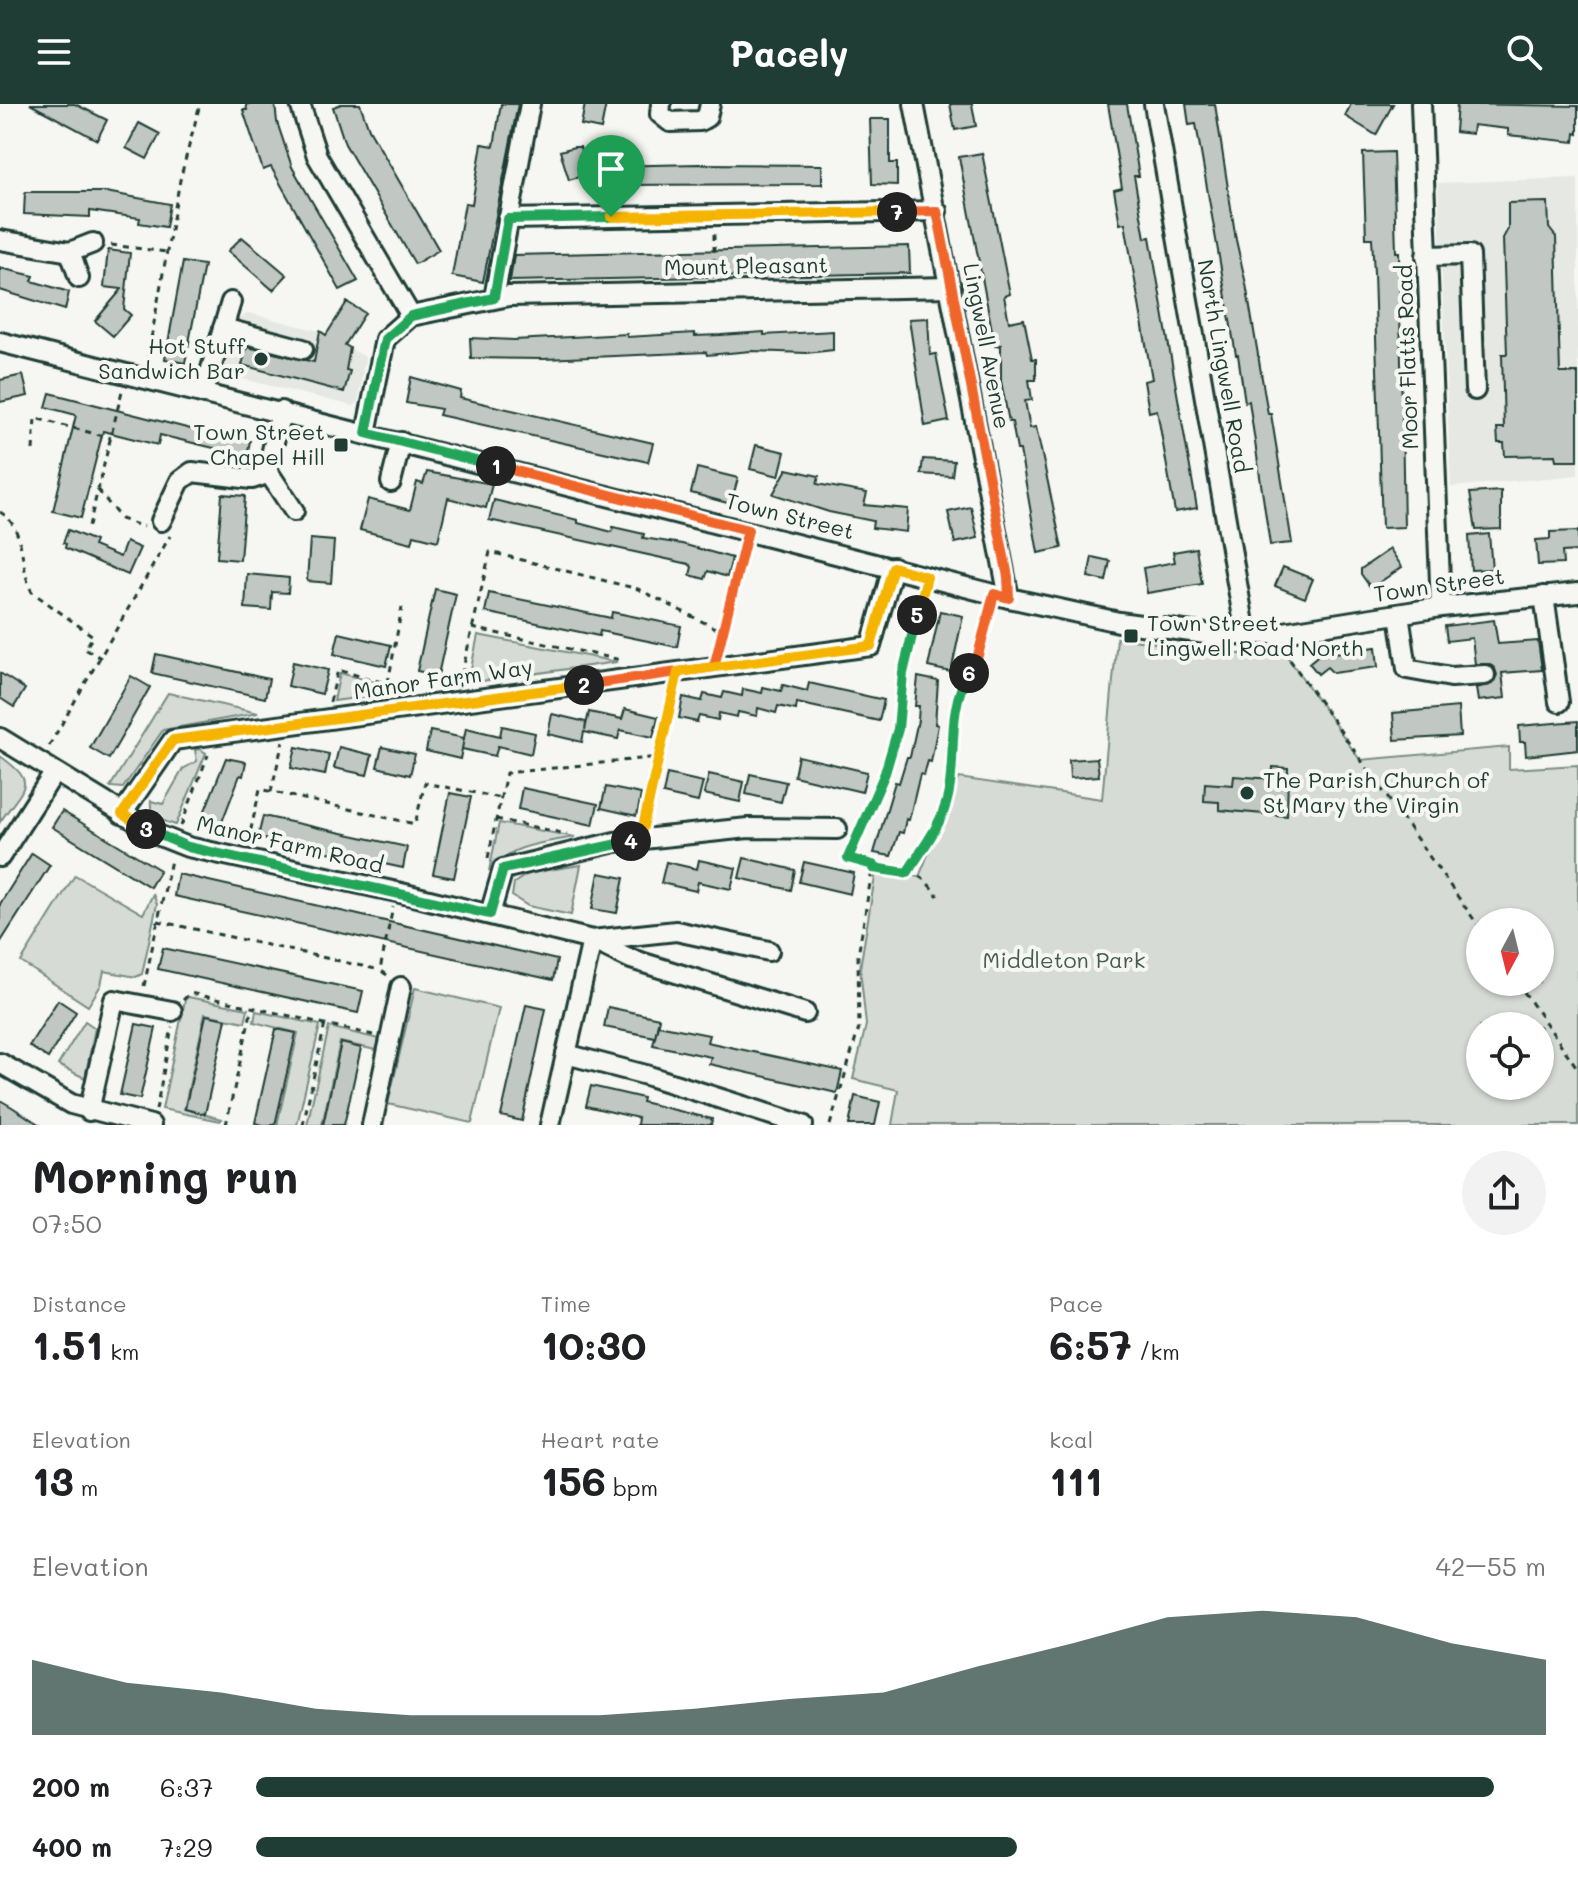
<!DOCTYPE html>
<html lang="en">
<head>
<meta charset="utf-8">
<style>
	body { margin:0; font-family:Mali,sans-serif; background:#f2f2f2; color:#202124; height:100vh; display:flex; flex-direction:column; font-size:30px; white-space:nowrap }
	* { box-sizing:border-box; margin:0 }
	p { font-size:26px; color:#757577 }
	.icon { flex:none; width:44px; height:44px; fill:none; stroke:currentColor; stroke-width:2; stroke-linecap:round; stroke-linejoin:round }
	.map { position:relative; height:1021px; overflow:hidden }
	.details { display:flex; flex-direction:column; background:#fff; flex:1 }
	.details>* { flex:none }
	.needle { width:52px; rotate:187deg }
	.tools { position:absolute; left:1466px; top:804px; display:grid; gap:16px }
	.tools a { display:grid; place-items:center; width:88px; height:88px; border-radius:50%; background:#fff; box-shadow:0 2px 6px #0004; font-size:40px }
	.pin { position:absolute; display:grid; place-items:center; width:68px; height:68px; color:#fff; margin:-82px -34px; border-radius:50% 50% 50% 0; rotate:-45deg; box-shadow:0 0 8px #0007 }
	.pin .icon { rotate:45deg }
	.km { position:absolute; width:40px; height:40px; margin:-20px; border-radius:50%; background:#222; color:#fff; font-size:22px; line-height:40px; text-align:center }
	.round { display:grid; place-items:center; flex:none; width:84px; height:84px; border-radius:42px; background:#f2f2f2 }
	.head { display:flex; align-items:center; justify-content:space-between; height:136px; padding:0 32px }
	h1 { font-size:44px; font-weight:800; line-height:60px }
	.metrics { display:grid; grid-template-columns:repeat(3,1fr); gap:12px; height:136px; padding:8px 32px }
	.metrics div { display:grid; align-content:center }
	.metrics b { font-size:40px; font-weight:800 }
	.metrics small { font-size:22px; font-weight:400 }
	.metrics p { font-size:22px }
	.chart { height:224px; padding:16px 32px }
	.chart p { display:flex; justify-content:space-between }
	.chart svg { width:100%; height:144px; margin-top:8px; fill:#1f3d34; opacity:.7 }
	ul { padding:0 32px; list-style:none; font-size:26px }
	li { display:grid; grid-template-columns:128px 96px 1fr; align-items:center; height:60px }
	li i { height:20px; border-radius:10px; background:#1f3d34 }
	header { display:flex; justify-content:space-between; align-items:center; height:104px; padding:0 32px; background:#1f3d34; color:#fff; font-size:36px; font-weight:800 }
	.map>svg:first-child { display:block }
</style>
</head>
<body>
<header><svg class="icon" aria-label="menu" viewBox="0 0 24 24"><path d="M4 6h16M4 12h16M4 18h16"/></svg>Pacely<svg class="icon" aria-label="search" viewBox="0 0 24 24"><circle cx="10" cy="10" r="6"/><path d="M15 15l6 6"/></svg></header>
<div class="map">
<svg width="1578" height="1021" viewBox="0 0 1578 1021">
	<rect width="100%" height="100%" fill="#f6f6f2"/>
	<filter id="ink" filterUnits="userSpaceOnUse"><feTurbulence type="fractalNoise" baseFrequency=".0125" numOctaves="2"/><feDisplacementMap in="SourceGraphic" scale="16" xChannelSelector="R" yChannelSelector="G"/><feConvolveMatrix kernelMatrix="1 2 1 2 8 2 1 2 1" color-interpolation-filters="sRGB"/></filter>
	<g filter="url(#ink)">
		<!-- built -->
		<g fill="#e6e8e4">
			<path d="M1578,74V371L1451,383L1438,79Z"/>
			<path d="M248,209L319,227L365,253L358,299L353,302L227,271L222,265L236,218Z"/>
		</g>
		<!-- green -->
		<g fill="#d6dbd6" stroke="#7a8c85" stroke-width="2" fill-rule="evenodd">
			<path d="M478,531L617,558L468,579Z"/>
			<path d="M1117,534L1240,550L1282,545L1360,656L1509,643V665L1578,661V1021H892L898,986L853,975L866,921L860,864L876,767L919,773L959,674L1102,695ZM1480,818H1540V878H1480ZM1480,922H1540V982H1480Z"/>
			<path d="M340,569L408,587L334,597Z"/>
			<path d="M168,589L258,609L163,626L123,684L110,683Z"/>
			<path d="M200,645L206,649L176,721C163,717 149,714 151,697L163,700L183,665L197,657L195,646Z"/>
			<path d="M0,652C40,680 23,683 0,718Z"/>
			<path d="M499,719L575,733C542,739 511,740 489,767Z"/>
			<path d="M581,761L571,811L528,802L512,792L514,779L529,769Z"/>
			<path d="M75,771L143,810L153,790L157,800L142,870L136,873L104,867L101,881L88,902L21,858Z"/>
			<path d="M415,884L499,904L472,1019L388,1000Z"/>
			<path d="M188,893L248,905L245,918L205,910L184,1005L222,1015L220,1017L162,1005L185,896Z"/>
			<path d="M256,907L320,921L297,1021H277L298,929L254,918Z"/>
			<path d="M85,917L95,924L85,974L58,961Z"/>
			<path d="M329,923L379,935L376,946L340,938L322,1021H307Z"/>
		</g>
		<!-- building -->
		<g fill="#c1c8c3" stroke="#1f3d34" stroke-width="2">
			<path d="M30,0H75L107,16L97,36Z"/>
			<path d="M246,0H275L277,18L292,63L358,177L340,186L271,63L263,66L243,6H247Z"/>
			<path d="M341,0H360L369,25L439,146L415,160L345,40L333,3Z"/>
			<path d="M501,0H518L483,178L452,172L465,99L472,100L482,40L494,42Z"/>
			<path d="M585,0H606L601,25L581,21Z"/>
			<path d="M950,0H972L976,22L955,26Z"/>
			<path d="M1108,0H1127L1139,72H1134L1145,134L1150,133L1197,404L1175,408L1157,306L1149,308L1144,277L1152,275L1125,119L1120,120L1114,86L1122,84Z"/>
			<path d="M1186,0H1215L1236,136L1246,180L1268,310H1271L1292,439L1270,441L1249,297L1245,298L1238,251H1236L1196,20L1189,21Z"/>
			<path d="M1351,0H1393L1376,31L1345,12Z"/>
			<path d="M1457,0L1578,2V30L1575,29L1574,38L1508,31V25L1473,21L1472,30L1455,28Z"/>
			<path d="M870,15H890V59H897V81L872,80Z"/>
			<path d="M139,19L160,30L147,55L126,44Z"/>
			<path d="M574,43H580L588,70L569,76L560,47Z"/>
			<path d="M1393,48L1396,148H1399L1404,423L1382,424L1374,169L1372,134H1366L1363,49Z"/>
			<path d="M982,49L1010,190L1004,192L1009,218L1024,215L1032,255H1036V276H1029L1032,296L1025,297L1030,324L1036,323L1062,444L1038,449L1020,346H1017L1012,318H1009L1001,277V241L995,242L959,53Z"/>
			<path d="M699,60L822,61V80L608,81L607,62Z"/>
			<path d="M25,88H106L170,100L166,123L139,119L140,114L90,107V113L24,110Z"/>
			<path d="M1548,98L1549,124L1556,133L1560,269H1578V356H1556L1555,351L1505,352L1504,339H1498L1497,324H1504L1502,250H1507L1503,134L1508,125V99Z"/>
			<path d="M242,133L287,171L273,186L228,147Z"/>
			<path d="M909,142L910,169L510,177L514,151Z"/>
			<path d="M108,146L130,149L124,205L131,211L113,232L95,217L122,185L104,183Z"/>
			<path d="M183,158L204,161L185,259L165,255Z"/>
			<path d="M0,164L34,172L32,177L69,188L65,206L0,186Z"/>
			<path d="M347,198L365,209L345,241L350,244L346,266L350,267L344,288L242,261L247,243L314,258L320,227L326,231Z"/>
			<path d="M928,214L930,251L936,250L949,317L925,322L909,215Z"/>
			<path d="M833,227V246L806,249L751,247L707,251L706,248L544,255L471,254L470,234L514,236L627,230V233L695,229V232L721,231L764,228V231Z"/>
			<path d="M23,271L28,292L0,298V276Z"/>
			<path d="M411,273L461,287L460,294L653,339L648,358L439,311L441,305L406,299Z"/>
			<path d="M50,289L222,333L250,337L247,352L160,331L158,341L103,327L81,414L53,407L76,311L46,303Z"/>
			<path d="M756,341L785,348L779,372L750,365Z"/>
			<path d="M923,355L954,357L952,372L921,370Z"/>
			<path d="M697,364L738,374L731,400L691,389Z"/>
			<path d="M787,365L819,372L817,380L867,389L864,401L908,405L906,428L872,424L873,417L829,408L773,390Z"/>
			<path d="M427,368L492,380L486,404L448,394L438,437L414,431L412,439L360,426L368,395L410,406L417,378L423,380Z"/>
			<path d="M1501,387V425L1476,426L1470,389Z"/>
			<path d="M222,390L245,392L240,456L217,454Z"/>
			<path d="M494,396L578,416V419L612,428L613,423L644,430L643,434L682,440L732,454L727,473L708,467L705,475L690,471L692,463L689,460L489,416Z"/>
			<path d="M971,403L978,434L955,439L948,408Z"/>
			<path d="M68,426L95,437L93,442L120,453L126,438L140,444L128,471L65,444L66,440L63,439Z"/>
			<path d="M1578,427V447L1562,448L1563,460L1538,461L1536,436L1550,435V428Z"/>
			<path d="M1489,430L1492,465L1471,466L1469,432Z"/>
			<path d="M310,435L334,437L331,479L307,477Z"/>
			<path d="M1196,444L1202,480L1147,489L1143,464L1175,458L1173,448Z"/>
			<path d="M1390,445L1402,463L1371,484L1361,470V465Z"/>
			<path d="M1092,453L1110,457L1106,477L1088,473Z"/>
			<path d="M1283,463L1313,475L1305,494L1275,482Z"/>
			<path d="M247,470L289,474L288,489L272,488L271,506L245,504Z"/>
			<path d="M435,485L456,490L438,571L417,567Z"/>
			<path d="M489,489L611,514L612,508L681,522L677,543L600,527L599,532L485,508Z"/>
			<path d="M940,507L963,512L951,568L928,563Z"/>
			<path d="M1494,516L1498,540L1538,537L1542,566L1502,569L1505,594L1478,597L1476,584L1492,580L1497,571L1495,565L1490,560H1475L1472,534L1447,537L1445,522Z"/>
			<path d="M339,529L391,541L386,562L334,550Z"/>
			<path d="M1329,542L1335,549L1376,543L1378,563L1333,569L1327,563L1318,570L1309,559Z"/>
			<path d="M156,550L269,575L265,594L152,569Z"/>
			<path d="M293,558L328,566L322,590L288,582Z"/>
			<path d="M0,569L25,585L14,603L0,594Z"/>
			<path d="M131,572L150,583L109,655L90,644Z"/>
			<path d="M918,573L938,577L935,620L938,621L931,658L928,657L924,671L920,670L909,716L906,715L903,729L899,728L891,752L874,749L895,678L899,679L907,653H910L918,616L919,602H915Z"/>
			<path d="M809,579L884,596L879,617L797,599L796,606L778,602L776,609L758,604L757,612L738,608L737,613L719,609L718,616L699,612L697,618L679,614L683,593L702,597L704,590L722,594L724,588L742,592L743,585L762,589L763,583L781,587L783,581L807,587Z"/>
			<path d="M1458,603L1460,632L1395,636L1393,609Z"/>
			<path d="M625,605L658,613L653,633L620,626L618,635L584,628L582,638L548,630L552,610L586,618L585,626L589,608L622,615Z"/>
			<path d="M1578,617V646L1526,652L1525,638H1520L1519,622Z"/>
			<path d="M502,622L535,629L531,650L498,642L495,652L462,645L460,655L426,647L430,627L464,634L462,645L466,624L500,632Z"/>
			<path d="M296,643L329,650L325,671L291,664Z"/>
			<path d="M339,643L372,651L367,671L334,664Z"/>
			<path d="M382,643L415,650L410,671L377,663Z"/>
			<path d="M798,652L867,668L862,688L794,672Z"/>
			<path d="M226,654L246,658L243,672L240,671L220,723L200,719Z"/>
			<path d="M1097,654L1099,672L1070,674L1069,656Z"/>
			<path d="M1273,663L1288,664L1287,712L1219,706V698L1204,697L1205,679L1233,681L1234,672L1272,675Z"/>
			<path d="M667,670L703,678L698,698L663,690Z"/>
			<path d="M709,670L744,678L740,698L704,690Z"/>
			<path d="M750,670L786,678L781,698L746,690Z"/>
			<path d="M606,683L641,690L637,712L601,704Z"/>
			<path d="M522,684L598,700L593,721L518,705Z"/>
			<path d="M450,689L471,693L454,774L433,770Z"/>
			<path d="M62,707L160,766L150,783L52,723Z"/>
			<path d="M263,712L407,743L403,764L258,733Z"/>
			<path d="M32,749L50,761L0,839V800Z"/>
			<path d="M744,754L795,766L791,786L739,774Z"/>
			<path d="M699,756L736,764L731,785L698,778L696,787L661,779L666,758L697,765Z"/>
			<path d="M804,758L854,769L850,790L799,778Z"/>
			<path d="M599,769L624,774L617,809L592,805Z"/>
			<path d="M178,770L557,856L553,876L174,792Z"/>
			<path d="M163,844L363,887L358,909L158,865Z"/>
			<path d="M58,896L76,908L48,954L29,942Z"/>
			<path d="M526,901L546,905L522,1017L501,1012Z"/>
			<path d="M608,903L659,914L655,933L604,923Z"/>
			<path d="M206,911L226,915L205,1010L185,1005Z"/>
			<path d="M136,920L156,924L140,995L120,991Z"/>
			<path d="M658,921L709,931L707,938L842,967L837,989L709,960L711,953L653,941Z"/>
			<path d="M276,925L296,929L275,1021H263L255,1019Z"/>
			<path d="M341,939L361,944L348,1003L344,1021H323Z"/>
			<path d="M591,982L643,994L642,998L712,1015L711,1021H637L638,1014L586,1002Z"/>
			<path d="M855,992L880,998L875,1021H849Z"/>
			<path d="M0,996L12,1003L40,1021H0Z"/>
		</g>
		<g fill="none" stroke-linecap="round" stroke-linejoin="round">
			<defs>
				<g id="minor">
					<path d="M300,0L317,52L411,212"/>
					<path d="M661,0L660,10L670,18L700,17L707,13L710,0"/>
					<path d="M914,0L1009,494"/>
					<path d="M1154,0L1246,531"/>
					<path d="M1421,0L1441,503"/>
					<path d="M508,115L937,107"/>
					<path d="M0,136L70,148L93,139"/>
					<path d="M70,148L79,174"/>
					<path d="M1426,152L1470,151L1475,286"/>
					<path d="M494,194L530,0"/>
					<path d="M223,224L303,245"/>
					<path d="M0,238L1009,494L1119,518L1220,532L1271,530L1441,503L1578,489"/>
					<path d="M204,288L231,198"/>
					<path d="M366,329L385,235L411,212L509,192L951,183"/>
					<path d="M267,366L294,407"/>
					<path d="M391,378L401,338"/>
					<path d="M161,417L180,377L192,368L252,375L264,371L269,360L281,307"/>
					<path d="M1544,492L1559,598"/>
					<path d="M1399,510L1407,565L1451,573L1485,571"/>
					<path d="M0,634L160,732L188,743L397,788L592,836L631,855L805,909"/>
					<path d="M122,710L173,636L871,542L893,463"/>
					<path d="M0,753L54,669"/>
					<path d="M490,810L503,765L615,738L748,724L837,725"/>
					<path d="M592,836L676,827L769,847"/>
					<path d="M566,950L646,971L803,1021"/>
					<path d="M0,959L71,1000L151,1021"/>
					<path d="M89,1007L114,896L172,907"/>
					<path d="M372,1021L401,883"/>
					<path d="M550,1021L592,836"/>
				</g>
			</defs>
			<!-- minor casing -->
			<use href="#minor" stroke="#1f3d34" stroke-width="24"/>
			<!-- path -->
			<g stroke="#1f3d34" stroke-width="3" stroke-dasharray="6 6" stroke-linecap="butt">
				<path d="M714,130V170"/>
				<path d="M111,141L167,148"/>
				<path d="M147,257L180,76L200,0"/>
				<path d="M33,346L35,314L111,334"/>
				<path d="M98,386L121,415L144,423"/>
				<path d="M0,408C27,424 19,464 32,488L93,532L85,545L101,554"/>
				<path d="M89,422L122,287"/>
				<path d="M472,524L621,556"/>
				<path d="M718,546L743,445"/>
				<path d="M1283,546L1480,824"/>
				<path d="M388,579L402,503"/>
				<path d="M459,582L490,448L638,485L723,528"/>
				<path d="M330,598L338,566L410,586"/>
				<path d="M49,642L170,432"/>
				<path d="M271,688L283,637"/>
				<path d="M496,715L567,730"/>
				<path d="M644,717L673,587"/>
				<path d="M181,722L208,651"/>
				<path d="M248,738L260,685L415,720L425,679L501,694"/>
				<path d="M488,754L506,669L659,653"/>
				<path d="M873,764L907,769L943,711L949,689L954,623L963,578L977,555L990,506"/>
				<path d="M909,766L925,776L938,792"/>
				<path d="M158,817L380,866"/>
				<path d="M387,871L380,866L393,803"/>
				<path d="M1517,878L1578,965"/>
				<path d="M144,882L171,756"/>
				<path d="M183,896L190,889L373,931"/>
				<path d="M156,1006L172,923"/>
				<path d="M226,1021L252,904"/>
				<path d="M303,1021L325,920"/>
				<path d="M830,1021L859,924L858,852L873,761L848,754L885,669L898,625L903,569L923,490"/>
			</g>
			<!-- minor -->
			<use href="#minor" stroke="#f6f6f2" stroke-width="18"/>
		</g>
	</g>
	<g fill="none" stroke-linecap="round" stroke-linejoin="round" filter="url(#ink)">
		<defs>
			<path id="split-1" d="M496,362L366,329L385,235L411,212L494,194L508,115L611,113"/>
			<path id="split-2" d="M496,362L748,426L714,563L584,581"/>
			<path id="split-3" d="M146,725L122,710L173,636L584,581"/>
			<path id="split-4" d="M146,725L188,743L490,810L503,765L631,737"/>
			<path id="split-5" d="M631,737L640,736L678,568L871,542L893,463L927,473L917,511"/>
			<path id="split-6" d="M917,511L903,569L898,625L885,669L848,754L873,761V764L907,769C922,745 942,721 948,692C957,653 946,605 969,569"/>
			<path id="split-7" d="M897,108L937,107L1008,473L1009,494L994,490L977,555L969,569"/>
			<path id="split-8" d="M611,113L897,108"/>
		</defs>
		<!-- split-1 casing -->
		<use href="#split-1" stroke="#fff" stroke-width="16"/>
		<!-- split-2 casing -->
		<use href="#split-2" stroke="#fff" stroke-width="16"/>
		<!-- split-3 casing -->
		<use href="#split-3" stroke="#fff" stroke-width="16"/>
		<!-- split-4 casing -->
		<use href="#split-4" stroke="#fff" stroke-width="16"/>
		<!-- split-5 casing -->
		<use href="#split-5" stroke="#fff" stroke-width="16"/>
		<!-- split-6 casing -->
		<use href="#split-6" stroke="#fff" stroke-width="16"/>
		<!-- split-7 casing -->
		<use href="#split-7" stroke="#fff" stroke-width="16"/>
		<!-- split-8 casing -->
		<use href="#split-8" stroke="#fff" stroke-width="16"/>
		<!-- split-1 -->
		<use href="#split-1" stroke="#22a559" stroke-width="10"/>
		<!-- split-2 -->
		<use href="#split-2" stroke="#f0652b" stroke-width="10"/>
		<!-- split-3 -->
		<use href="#split-3" stroke="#f5b400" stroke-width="10"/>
		<!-- split-4 -->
		<use href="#split-4" stroke="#22a559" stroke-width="10"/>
		<!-- split-5 -->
		<use href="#split-5" stroke="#f5b400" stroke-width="10"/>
		<!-- split-6 -->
		<use href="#split-6" stroke="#22a559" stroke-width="10"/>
		<!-- split-7 -->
		<use href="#split-7" stroke="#f0652b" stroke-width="10"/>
		<!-- split-8 -->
		<use href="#split-8" stroke="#f5b400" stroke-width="10"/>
	</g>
	<!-- markers -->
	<g fill="#1f3d34" stroke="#f6f6f2" stroke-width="3">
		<circle cx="261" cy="255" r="8"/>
		<rect x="333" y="333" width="16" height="16" rx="4"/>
		<rect x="1123" y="524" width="16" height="16" rx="4"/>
		<circle cx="1247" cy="689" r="8"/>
	</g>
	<g text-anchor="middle" stroke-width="8" stroke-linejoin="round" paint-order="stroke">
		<!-- street labels -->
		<g font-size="22" fill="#1f3d34" stroke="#f6f6f2">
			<text transform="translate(746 162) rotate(-1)" y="8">Mount Pleasant</text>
			<text transform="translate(987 242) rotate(79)" y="8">Lingwell Avenue</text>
			<text transform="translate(1407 253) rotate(-92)" y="8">Moor Flatts Road</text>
			<text transform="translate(1224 262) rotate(80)" y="8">North Lingwell Road</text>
			<text transform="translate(790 412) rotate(14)" y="8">Town Street</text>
			<text transform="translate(1439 481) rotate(-8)" y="8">Town Street</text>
			<text transform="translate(443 575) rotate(-8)" y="8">Manor Farm Way</text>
			<text transform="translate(290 740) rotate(13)" y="8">Manor Farm Road</text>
		</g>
		<!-- poi labels -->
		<g font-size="22" fill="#1f3d34" stroke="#f6f6f2" text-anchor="end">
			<text x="245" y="250">Hot Stuff<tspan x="245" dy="25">Sandwich Bar</tspan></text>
			<text x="325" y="336">Town Street<tspan x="325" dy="25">Chapel Hill</tspan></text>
			<text x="1147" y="527" text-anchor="start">Town Street<tspan x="1147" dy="25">Lingwell Road North</tspan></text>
			<text x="1263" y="684" text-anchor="start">The Parish Church of<tspan x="1263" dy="25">St Mary the Virgin</tspan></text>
		</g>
		<!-- park labels -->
		<g font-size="22" fill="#445d54" stroke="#f6f6f2">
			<text x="1064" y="864">Middleton Park</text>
		</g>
	</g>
</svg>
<div class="tools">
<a><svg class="needle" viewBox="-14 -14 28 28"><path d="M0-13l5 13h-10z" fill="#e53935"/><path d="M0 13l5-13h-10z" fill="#757577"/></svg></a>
<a><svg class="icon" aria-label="locate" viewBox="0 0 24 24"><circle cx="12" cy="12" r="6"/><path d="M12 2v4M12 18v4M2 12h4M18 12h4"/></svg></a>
</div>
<div class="pin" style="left:611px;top:113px;background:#1e9e55"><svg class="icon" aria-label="arrive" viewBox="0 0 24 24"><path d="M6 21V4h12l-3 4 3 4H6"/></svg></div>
<b class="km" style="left:496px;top:362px">1</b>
<b class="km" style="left:584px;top:581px">2</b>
<b class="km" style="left:146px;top:725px">3</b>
<b class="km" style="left:631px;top:737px">4</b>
<b class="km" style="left:917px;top:511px">5</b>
<b class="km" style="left:969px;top:569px">6</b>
<b class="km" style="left:897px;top:108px">7</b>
</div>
<section class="details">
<div class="head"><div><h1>Morning run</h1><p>07:50</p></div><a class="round"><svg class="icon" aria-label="share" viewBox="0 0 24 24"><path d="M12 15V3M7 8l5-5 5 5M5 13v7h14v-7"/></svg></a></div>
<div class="metrics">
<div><p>Distance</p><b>1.51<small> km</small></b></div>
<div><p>Time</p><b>10:30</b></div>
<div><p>Pace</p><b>6:57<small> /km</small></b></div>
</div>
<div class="metrics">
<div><p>Elevation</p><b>13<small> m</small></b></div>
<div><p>Heart rate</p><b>156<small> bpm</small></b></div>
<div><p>kcal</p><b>111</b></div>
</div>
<div class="chart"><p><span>Elevation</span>42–55 m</p>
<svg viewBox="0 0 160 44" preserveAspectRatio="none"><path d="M0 44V21L10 28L20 31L30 36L40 38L50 38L60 38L70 36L80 33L90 31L100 23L110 16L120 8L130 6L140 8L150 16L160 21V44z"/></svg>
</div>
<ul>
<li><b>200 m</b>6:37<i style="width:96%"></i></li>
<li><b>400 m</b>7:29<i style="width:59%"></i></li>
</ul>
</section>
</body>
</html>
